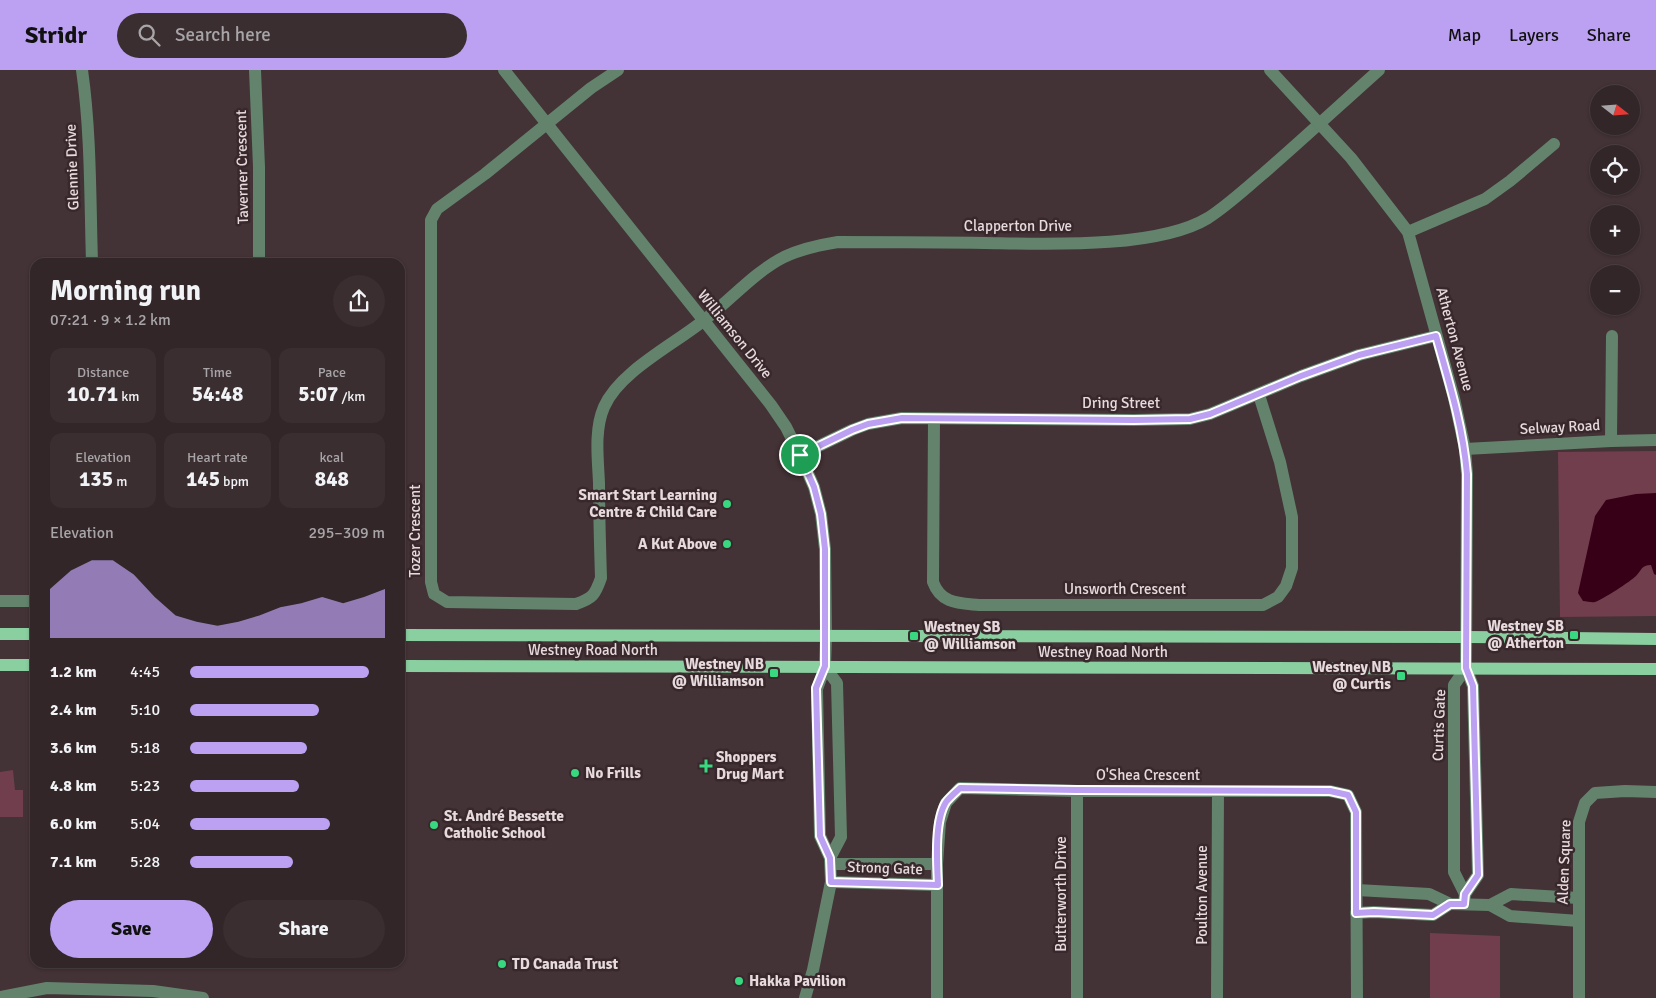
<!DOCTYPE html>
<html lang="en">
<head>
<meta charset="utf-8">
<style>
	body { margin:0; font-family:Signika,sans-serif; background:#3a2e30; color:#f1f3f6; height:100vh; display:flex; flex-direction:column; font-size:19px; white-space:nowrap }
	* { box-sizing:border-box; margin:0 }
	p { font-size:16px; color:#a8a5a8 }
	.icon { flex:none; width:28px; height:28px; fill:none; stroke:currentColor; stroke-width:2; stroke-linecap:round; stroke-linejoin:round }
	.map { position:relative; flex:1; overflow:hidden }
	.drawer { position:absolute; left:30px; top:188px; width:375px; height:710px; display:flex; flex-direction:column; background:#322628; border-radius:15px; box-shadow:0 1px 4px #0004,0 0 0 1px #4d4345 }
	.drawer>* { flex:none }
	.needle { width:32px; rotate:107deg }
	.buttons { position:absolute; left:1590px; top:15px; display:grid; gap:10px }
	.buttons a { display:grid; place-items:center; width:50px; height:50px; border-radius:50%; background:#322628; box-shadow:0 1px 4px #0004,0 0 0 1px #4d4345; font-size:25px }
	.pin { position:absolute; display:grid; place-items:center; width:42px; height:42px; color:#fff; margin:-21px; border:2px solid #fff; border-radius:50%; box-shadow:0 1px 5px #0007 }
	.round { display:grid; place-items:center; flex:none; width:52px; height:52px; border-radius:26px; background:#3a2e30 }
	.headline { display:flex; align-items:center; justify-content:space-between; height:85px; padding:0 20px }
	h1 { font-size:28px; font-weight:700; line-height:38px }
	.stats { display:grid; grid-template-columns:repeat(3,1fr); gap:8px; height:85px; padding:5px 20px }
	.stats div { display:grid; align-content:center; border-radius:12px; background:#3a2e30; text-align:center }
	.stats b { font-size:21px; font-weight:700 }
	.stats small { font-size:14px; font-weight:400 }
	.stats p { font-size:14px }
	.chart { height:140px; padding:10px 20px }
	.chart p { display:flex; justify-content:space-between }
	.chart svg { width:100%; height:90px; margin-top:5px; fill:#bca0f2; opacity:.7 }
	.action { display:flex; gap:10px; margin-top:auto; padding:10px 20px }
	.action a { flex:1; height:58px; border-radius:30px; background:#bca0f2; color:#111; font-size:20px; font-weight:700; line-height:58px; text-align:center }
	.action a+a { background:#3a2e30; color:#f1f3f6 }
	ul { padding:0 20px; list-style:none; font-size:16px }
	li { display:grid; grid-template-columns:80px 60px 1fr; align-items:center; height:38px }
	li i { height:12px; border-radius:6px; background:#bca0f2 }
	header { display:flex; align-items:center; gap:30px; box-sizing:border-box; height:70px; padding:0 25px; background:#bca0f2; color:#111 }
	header strong { font-size:24px }
	nav { display:flex; gap:28px; margin-inline-start:auto; font-size:18px }
	.search { width:350px; height:45px; background:#3a2e30; display:flex; align-items:center; gap:12px; box-sizing:border-box; padding:0 18px; border-radius:28px; color:#a8a5a8; font-size:19px }
	.map>svg:first-child { display:block }
</style>
</head>
<body>
<header>
<strong>Stridr</strong>
<div class="search"><svg class="icon" aria-label="search" viewBox="0 0 24 24"><circle cx="10" cy="10" r="6"/><path d="M15 15l6 6"/></svg>Search here</div>
<nav><a>Map</a><a>Layers</a><a>Share</a></nav>
</header>
<div class="map">
<svg width="1656" height="928" viewBox="0 0 1656 928">
	<rect width="100%" height="100%" fill="#433236"/>
	<!-- green -->
	<g fill="#713e4d">
		<path d="M1656,381V546L1560,547L1558,382Z"/>
		<path d="M13,700L15,720H23V747H0V702Z"/>
		<path d="M1430,863L1500,866V928H1430Z"/>
	</g>
	<!-- water -->
	<path fill="#380017" d="M1656,423V505L1654,504L1651,495C1641,495 1642,500 1636,506C1631,511 1602,530 1595,532C1592,533 1587,531 1583,531L1578,523L1595,446L1606,430L1636,424Z"/>
	<g fill="none" stroke-linecap="round" stroke-linejoin="round">
		<!-- minor -->
		<g stroke="#63836c" stroke-width="12">
			<path d="M82,0C91,63 90,129 92,192"/>
			<path d="M255,0L259,97V192"/>
			<path d="M504,0L771,335L786,357L800,385L814,417L821,444L825,479L826,567L825,597L817,619L820,766L830,788L831,812L813,900L805,928"/>
			<path d="M618,0L591,18L485,104L437,139L431,150V512L434,524L447,532L576,534C593,528 595,525 601,508C600,476 599,444 599,413C598,389 594,360 604,337C619,302 673,275 703,251C731,230 753,203 784,187C801,179 819,175 838,172C887,172 936,172 985,173C1045,174 1157,179 1208,148C1228,135 1246,118 1264,103C1303,69 1341,34 1379,0"/>
			<path d="M1270,0L1351,88L1408,162L1454,328L1465,379L1467,404L1466,598L1473,616L1478,805L1465,824L1464,834"/>
			<path d="M1408,162L1485,129L1510,111L1554,74"/>
			<path d="M934,350L933,512C941,534 959,533 979,535H1263L1278,527L1286,516L1292,498V447L1280,392L1259,325"/>
			<path d="M1611,371L1612,266"/>
			<path d="M1465,379L1611,371L1656,370"/>
			<path d="M800,385L852,360L868,354L902,348L1134,350L1190,349L1210,344L1301,306L1359,285L1436,266"/>
			<path d="M0,531H35"/>
			<path d="M825,597L837,613L841,767L830,788"/>
			<path d="M1077,721V928"/>
			<path d="M831,794H937"/>
			<path d="M831,812L937,815"/>
			<path d="M1357,820L1429,824L1450,834L1490,835L1510,846L1579,851"/>
			<path d="M1465,824L1454,802V615L1466,598"/>
			<path d="M1490,835L1511,824L1578,828"/>
			<path d="M1356,843L1374,842L1433,845L1450,834"/>
			<path d="M0,927L47,918L153,921L203,928"/>
			<path d="M937,928V794L940,752L946,733L960,718L1077,721H1330L1348,725L1356,742L1357,928"/>
			<path d="M1217,928L1218,721"/>
			<path d="M1579,928V752L1585,733L1595,723L1625,721L1656,722"/>
		</g>
		<!-- major -->
		<g stroke="#8acfa0" stroke-width="12">
			<path d="M0,564H35"/>
			<path d="M400,565L1467,567L1656,569"/>
			<path d="M0,595H35"/>
			<path d="M400,596L1656,599"/>
		</g>
	</g>
	<g fill="none" stroke-linecap="round" stroke-linejoin="round">
		<defs>
			<path id="route" d="M1436,266C1449,312 1463,357 1467,404L1466,598L1473,616L1478,805L1465,824L1464,834H1450L1433,845L1374,842L1356,843V742L1348,725L1330,721L1077,720L960,718C956,722 950,727 946,732C934,751 937,793 938,815L831,812L830,788L820,766L816,618L825,596V479L821,444L814,417L800,385L852,360L868,354L902,348L1134,350L1190,349L1210,344L1301,306L1359,285Z"/>
		</defs>
		<!-- route casing -->
		<use href="#route" stroke="#fff" stroke-width="10"/>
		<!-- route -->
		<use href="#route" stroke="#bca0f2" stroke-width="6"/>
	</g>
	<!-- markers -->
	<g fill="#38d880" stroke="#38282c" stroke-width="2">
		<circle cx="727" cy="434" r="5"/>
		<circle cx="727" cy="474" r="5"/>
		<rect x="1569" y="560" width="10" height="10" rx="2.5"/>
		<rect x="909" y="561" width="10" height="10" rx="2.5"/>
		<rect x="769" y="598" width="10" height="10" rx="2.5"/>
		<rect x="1396" y="601" width="10" height="10" rx="2.5"/>
		<path d="M703.5 688.5h5v5h5v5h-5v5h-5v-5h-5v-5h5z"/>
		<circle cx="575" cy="703" r="5"/>
		<circle cx="434" cy="755" r="5"/>
		<circle cx="502" cy="894" r="5"/>
		<circle cx="739" cy="911" r="5"/>
	</g>
	<g text-anchor="middle" stroke-width="5" stroke-linejoin="round" paint-order="stroke">
		<!-- street labels -->
		<g font-size="15" fill="#e6dadd" stroke="#38282c">
			<text transform="translate(72 97) rotate(-92)" y="5">Glennie Drive</text>
			<text transform="translate(242 97) rotate(-91)" y="5">Taverner Crescent</text>
			<text x="1018" y="161">Clapperton Drive</text>
			<text transform="translate(735 264) rotate(51)" y="5">Williamson Drive</text>
			<text transform="translate(1455 269) rotate(75)" y="5">Atherton Avenue</text>
			<text x="1121" y="338">Dring Street</text>
			<text transform="translate(1560 357) rotate(-3)" y="5">Selway Road</text>
			<text transform="translate(415 461) rotate(-90)" y="5">Tozer Crescent</text>
			<text x="1125" y="524">Unsworth Crescent</text>
			<text x="593" y="585">Westney Road North</text>
			<text x="1103" y="587">Westney Road North</text>
			<text transform="translate(1439 655) rotate(-88)" y="5">Curtis Gate</text>
			<text x="1148" y="710">O'Shea Crescent</text>
			<text transform="translate(1564 792) rotate(-88)" y="5">Alden Square</text>
			<text transform="translate(885 798) rotate(2)" y="5">Strong Gate</text>
			<text transform="translate(1061 824) rotate(-90)" y="5">Butterworth Drive</text>
			<text transform="translate(1202 825) rotate(-90)" y="5">Poulton Avenue</text>
		</g>
		<!-- poi labels -->
		<g font-size="15" font-weight="bold" fill="#e6dadd" stroke="#38282c" text-anchor="start">
			<text x="717" y="430" text-anchor="end">Smart Start Learning<tspan x="717" dy="17">Centre &amp; Child Care</tspan></text>
			<text x="717" y="479" text-anchor="end">A Kut Above</text>
			<text x="1564" y="561" text-anchor="end">Westney SB<tspan x="1564" dy="17">@ Atherton</tspan></text>
			<text x="924" y="562">Westney SB<tspan x="924" dy="17">@ Williamson</tspan></text>
			<text x="764" y="599" text-anchor="end">Westney NB<tspan x="764" dy="17">@ Williamson</tspan></text>
			<text x="1391" y="602" text-anchor="end">Westney NB<tspan x="1391" dy="17">@ Curtis</tspan></text>
			<text x="716" y="692">Shoppers<tspan x="716" dy="17">Drug Mart</tspan></text>
			<text x="585" y="708">No Frills</text>
			<text x="444" y="751">St. André Bessette<tspan x="444" dy="17">Catholic School</tspan></text>
			<text x="512" y="899">TD Canada Trust</text>
			<text x="749" y="916">Hakka Pavilion</text>
		</g>
	</g>
</svg>
<div class="buttons">
<a><svg class="needle" viewBox="-14 -14 28 28"><path d="M0-13l5 13h-10z" fill="#e53935"/><path d="M0 13l5-13h-10z" fill="#a8a5a8"/></svg></a>
<a><svg class="icon" aria-label="locate" viewBox="0 0 24 24"><circle cx="12" cy="12" r="6"/><path d="M12 2v4M12 18v4M2 12h4M18 12h4"/></svg></a>
<a>+</a>
<a>−</a>
</div>
<div class="pin" style="left:800px;top:385px;background:#1e9e55"><svg class="icon" aria-label="arrive" viewBox="0 0 24 24"><path d="M6 21V4h12l-3 4 3 4H6"/></svg></div>
<section class="drawer">
<div class="headline"><div><h1>Morning run</h1><p>07:21 · 9 × 1.2 km</p></div><a class="round"><svg class="icon" aria-label="share" viewBox="0 0 24 24"><path d="M12 15V3M7 8l5-5 5 5M5 13v7h14v-7"/></svg></a></div>
<div class="stats">
<div><p>Distance</p><b>10.71<small> km</small></b></div>
<div><p>Time</p><b>54:48</b></div>
<div><p>Pace</p><b>5:07<small> /km</small></b></div>
</div>
<div class="stats">
<div><p>Elevation</p><b>135<small> m</small></b></div>
<div><p>Heart rate</p><b>145<small> bpm</small></b></div>
<div><p>kcal</p><b>848</b></div>
</div>
<div class="chart"><p><span>Elevation</span>295–309 m</p>
<svg viewBox="0 0 160 44" preserveAspectRatio="none"><path d="M0 44V20L10 11L20 6L30 6L40 13L50 24L60 33L70 36L80 38L90 36L100 33L110 29L120 27L130 24L140 27L150 24L160 20V44z"/></svg>
</div>
<ul>
<li><b>1.2 km</b>4:45<i style="width:92%"></i></li>
<li><b>2.4 km</b>5:10<i style="width:66%"></i></li>
<li><b>3.6 km</b>5:18<i style="width:60%"></i></li>
<li><b>4.8 km</b>5:23<i style="width:56%"></i></li>
<li><b>6.0 km</b>5:04<i style="width:72%"></i></li>
<li><b>7.1 km</b>5:28<i style="width:53%"></i></li>
</ul>
<div class="action"><a>Save</a><a>Share</a></div>
</section>
</div>
</body>
</html>
